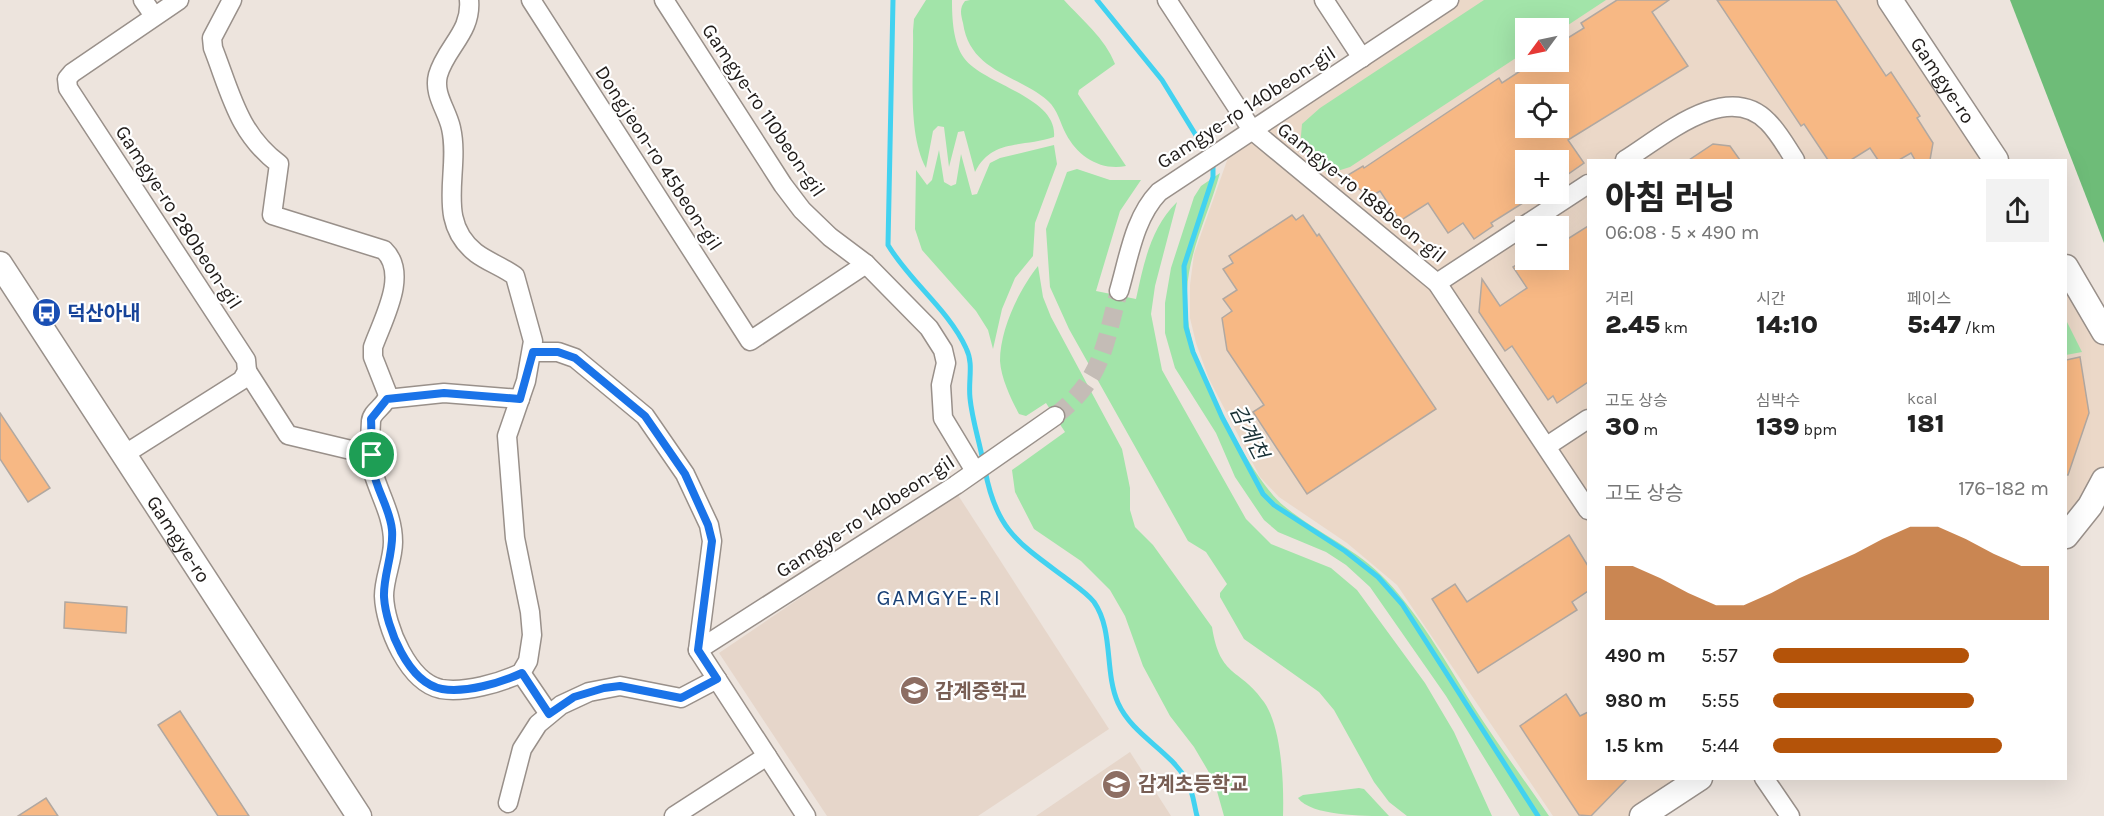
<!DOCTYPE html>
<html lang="ko">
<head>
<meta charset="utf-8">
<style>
	body { margin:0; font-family:Karla,"Noto Sans KR",sans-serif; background:#f2f2f2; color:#222; height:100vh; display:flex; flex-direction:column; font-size:22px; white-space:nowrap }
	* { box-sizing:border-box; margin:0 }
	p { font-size:20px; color:#767676 }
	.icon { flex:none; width:33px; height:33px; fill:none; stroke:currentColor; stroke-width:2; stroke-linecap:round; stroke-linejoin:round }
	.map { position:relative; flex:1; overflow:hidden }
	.details { position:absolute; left:1587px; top:159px; width:480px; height:621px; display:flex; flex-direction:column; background:#fff; border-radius:0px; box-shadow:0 6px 24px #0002 }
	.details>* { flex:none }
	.needle { width:39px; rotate:237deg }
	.fabs { position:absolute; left:1515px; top:18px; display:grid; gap:12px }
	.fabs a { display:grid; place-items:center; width:54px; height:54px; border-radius:0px; background:#fff; box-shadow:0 6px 24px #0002; font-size:30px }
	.pin { position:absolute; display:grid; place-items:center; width:51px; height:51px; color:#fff; margin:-26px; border:3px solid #fff; border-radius:50%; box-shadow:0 2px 6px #0007 }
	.round { display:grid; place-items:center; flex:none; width:63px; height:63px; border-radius:0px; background:#f2f2f2 }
	.summary { display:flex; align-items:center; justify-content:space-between; height:102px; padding:0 18px }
	h1 { font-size:33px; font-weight:800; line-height:45px }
	.stats { display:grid; grid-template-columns:repeat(3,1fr); gap:9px; height:102px; padding:6px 18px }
	.stats div { display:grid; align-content:center }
	.stats b { font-size:26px; font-weight:800 }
	.stats small { font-size:16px; font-weight:400 }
	.stats p { font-size:16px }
	.chart { height:168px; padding:12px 18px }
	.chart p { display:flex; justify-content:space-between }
	.chart svg { width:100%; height:108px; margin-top:6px; fill:#b45309; opacity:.7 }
	ul { padding:0 18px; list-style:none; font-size:20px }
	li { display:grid; grid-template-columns:96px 72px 1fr; align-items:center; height:45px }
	li i { height:15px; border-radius:8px; background:#b45309 }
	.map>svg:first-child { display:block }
</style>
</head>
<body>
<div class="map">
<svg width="2104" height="816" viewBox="0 0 2104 816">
	<rect width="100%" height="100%" fill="#ede4dd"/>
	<!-- built -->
	<g fill="#e6d6ca">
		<path d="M956,492L1109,729L978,816H827L719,653Z"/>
		<path d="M1130,752L1171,816H1036Z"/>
	</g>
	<!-- industrial -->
	<g fill="#ebd8c8" fill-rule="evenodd">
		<path d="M1449,0H1890L1996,160H1588V778L1700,779L1642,816H1553L1397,585L1347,543L1279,497L1260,477L1209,379L1196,343L1190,318V285L1194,254L1230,152ZM1526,28H1558V62H1526ZM1526,94H1558V128H1526ZM1526,160H1558V194H1526ZM1526,226H1558V260H1526Z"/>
		<path d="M2066,267L2104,332V480L2066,536Z"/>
	</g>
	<!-- green -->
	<g fill="#a2e4a9">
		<path d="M926,0H952C952,18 953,43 964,58C984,85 1058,97 1054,137C1022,148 992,138 975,172L964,131L958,132L949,167L944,127L938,126L933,131L926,168C907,133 914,71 913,31L914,19Z"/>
		<path d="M970,0H1064C1082,20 1105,38 1115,64L1079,90L1078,94L1126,166C1101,171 1078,157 1066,134C1060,123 1058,110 1048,101C1017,74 970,72 963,23C961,15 959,8 965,1Z"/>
		<path d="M1484,0H1606L1559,31L1558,28H1526L1525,52L1350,167L1328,174L1300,147L1302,124L1320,108Z"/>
		<path d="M1054,145L1057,164L1035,223L1033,256L1015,278L1002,309L993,349L988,330L976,311L922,250L915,229L916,170L927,185L932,180L939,150L944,182L951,186L956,184L961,154L972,195L977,194L990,163L1000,158Z"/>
		<path d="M1077,169L1110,180H1141L1120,211L1096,291L1136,299C1144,263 1150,229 1177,202L1155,286L1151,314L1162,370L1246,519L1271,544L1331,568L1357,590L1425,683L1454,732L1492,816H1407L1389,802L1374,782L1334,710L1319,692L1244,639L1220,597V593L1227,584L1206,552L1188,541L1069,329L1050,287L1046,229L1067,172Z"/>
		<path d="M1220,173C1209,213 1189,250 1187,291C1186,307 1188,325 1192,341C1201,379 1254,482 1284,506C1317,533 1357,549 1386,580C1424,620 1450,670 1479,715C1501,749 1526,782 1549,816H1520L1446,696L1370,587L1346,565L1326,552L1278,532L1264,520L1235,477L1216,433L1175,368L1165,333V303L1171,268L1194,197L1201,186Z"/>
		<path d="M1038,266L1043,297L1051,317L1122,449L1130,488V510L1135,527L1153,545L1212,627C1220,679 1241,668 1264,702C1282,728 1284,785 1283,816H1224L1215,784L1207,769L1194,747L1170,716L1143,666L1125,616L1110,590L1081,561L1034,529L1015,492L1012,470L1065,432L1046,403L1026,416L1019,414C1011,399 1001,378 1000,361C1000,329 1019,290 1038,266Z"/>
		<path d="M2066,320L2082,352L2066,355Z"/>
		<path d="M1359,788L1364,789L1389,816C1363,816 1311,816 1298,798L1303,795Z"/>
	</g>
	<!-- forest -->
	<path fill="#6ebc78" d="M2010,0H2104V243Z"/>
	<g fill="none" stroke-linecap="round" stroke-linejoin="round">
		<!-- stream -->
		<g stroke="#42d2f0" stroke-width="5">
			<path d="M893,0L888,245C910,282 948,309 966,348C974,364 968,380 970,398C972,419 979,440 983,461"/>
			<path d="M1097,0L1162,80L1213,163V177L1184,266L1186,327L1193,352L1222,417L1263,494L1274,505L1345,551L1378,577L1402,604L1538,816"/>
			<path d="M985,470C996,529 1017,542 1063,576C1073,584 1086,592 1094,602C1114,631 1104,671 1118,703C1133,736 1170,750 1187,781C1193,791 1194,805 1197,816"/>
		</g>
	</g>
	<!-- building -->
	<g fill="#f7b884" stroke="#b1a8a1" stroke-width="1.5" fill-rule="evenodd">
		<path d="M1617,0H1669L1652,12L1688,66L1568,140L1584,163L1564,177L1558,170V160H1526V201L1491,223L1493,226L1474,239L1463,223L1448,233L1428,203L1400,221L1380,191L1370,197L1354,185L1348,175L1363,166L1364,168L1499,78L1502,83L1534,62H1558V44L1584,28L1581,23ZM1526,94H1558V128H1526Z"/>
		<path d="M1717,0H1836L1886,76L1891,72L1920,116L1917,118L1933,143L1930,160H1915L1911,153L1899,160H1878L1870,148L1851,160H1828L1804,124L1801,126Z"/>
		<path d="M1713,144L1730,146L1740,160H1689Z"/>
		<path d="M1292,215L1296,220L1303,215L1317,236L1319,234L1436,409L1307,494L1253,412L1264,405L1227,350L1222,318L1232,311L1223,299L1237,290L1223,269L1233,263L1229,256Z"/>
		<path d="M1588,226V382L1557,403L1553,396L1548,400L1512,346L1505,351L1479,312L1482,279L1500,306L1527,288L1513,267L1524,260H1558V245Z"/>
		<path d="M2080,357L2089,413L2068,475H2066V360Z"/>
		<path d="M0,413L50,488L28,502L0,459Z"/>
		<path d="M1569,535L1588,566V591L1572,602L1577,610L1478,673L1432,599L1455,584L1467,602Z"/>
		<path d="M65,602L127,607L126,633L64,628Z"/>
		<path d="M1566,694L1580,716L1588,712V778H1628L1591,816L1579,815L1520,726Z"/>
		<path d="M180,711L249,816H218L158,725Z"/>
		<path d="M46,798L58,816H18Z"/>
	</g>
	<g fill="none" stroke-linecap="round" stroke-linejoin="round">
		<!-- minor-tunnel -->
		<path stroke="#c4bcb6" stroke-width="18" stroke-dasharray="18 9" stroke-linecap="butt" d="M1055,416C1103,379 1104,346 1119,291"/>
		<defs>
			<g id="minor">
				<path d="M143,0L154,16"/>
				<path d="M232,0L212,38L213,48C231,94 238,133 279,164L272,215L384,250C409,274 383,319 373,347V357L388,395C386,406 372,411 371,421C370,436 370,458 373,472C380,496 393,516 393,542C393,560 384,578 384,596C385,626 408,682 441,689C465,693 500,683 521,673L528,661L532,635L530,612L515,538L507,436L526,381L533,341L515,276C503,267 488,262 476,253C434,220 461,172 451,128C447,110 433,94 438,75C446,47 472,32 469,0"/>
				<path d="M531,0L750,341L866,264"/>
				<path d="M664,0L783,185L802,210L830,237L866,264L929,328L943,350L946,363L941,385L943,418L975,471"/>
				<path d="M1167,0L1252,130L1437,283L1588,510"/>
				<path d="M1324,0L1362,58"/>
				<path d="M1625,160C1662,137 1727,79 1768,122C1779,133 1787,148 1795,160"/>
				<path d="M1437,283L1588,184"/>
				<path d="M1119,291C1129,257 1134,218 1159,192L1449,0"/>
				<path d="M533,352H558L575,358L645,416L685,474L709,525L712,541L698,650L806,816"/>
				<path d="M247,371L288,435L372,455"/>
				<path d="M387,399L444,393L520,399"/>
				<path d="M1547,446L1588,419"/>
				<path d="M125,454L242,380L247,371L246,360L68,88L67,79L72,73L179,0"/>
				<path d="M698,650L956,485L1055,416"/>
				<path d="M521,673L549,714"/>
				<path d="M1764,778L1790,816"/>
				<path d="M508,803L522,749L538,724L561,705L589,692L620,686L681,698L717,679"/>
				<path d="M674,816L767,756"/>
			</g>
			<g id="major">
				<path id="s1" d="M1890,0L1996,160"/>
				<path id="s2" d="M0,264L359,816"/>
				<path d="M2066,267L2104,332"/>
				<path d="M2066,536L2090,506L2104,480"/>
				<path d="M1642,816L1700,778"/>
			</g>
		</defs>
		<!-- minor casing -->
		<use href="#minor" stroke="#99908a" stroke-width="21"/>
		<!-- major casing -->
		<use href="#major" stroke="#99908a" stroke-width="27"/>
		<!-- minor -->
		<use href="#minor" stroke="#fff" stroke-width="18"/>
		<!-- major -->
		<use href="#major" stroke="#fff" stroke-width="24"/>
	</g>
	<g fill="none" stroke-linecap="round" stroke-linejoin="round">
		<defs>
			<path id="route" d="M533,352H558L575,358L645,416L685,474L708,525L712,541L698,650L717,679L681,698L620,686L604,688L574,697L549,714L522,673C500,683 466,693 442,689C408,683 386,627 384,597C383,575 394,553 392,530C390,508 376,490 373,469C370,453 372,435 371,419L387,399L444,393L520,399Z"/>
		</defs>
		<!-- route casing -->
		<use href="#route" stroke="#fff" stroke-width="12"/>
		<!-- route -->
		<use href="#route" stroke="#1a73e8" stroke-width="8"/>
	</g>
	<!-- icons -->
	<defs>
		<symbol id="bus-disc" viewBox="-11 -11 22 22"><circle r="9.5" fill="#1a4fb4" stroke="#fff"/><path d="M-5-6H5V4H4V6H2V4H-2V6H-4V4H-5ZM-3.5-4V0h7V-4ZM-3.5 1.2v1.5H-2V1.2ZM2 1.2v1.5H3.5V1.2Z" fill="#fff"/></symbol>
		<symbol id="school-disc" viewBox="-11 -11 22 22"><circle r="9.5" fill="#8d6e63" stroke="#fff"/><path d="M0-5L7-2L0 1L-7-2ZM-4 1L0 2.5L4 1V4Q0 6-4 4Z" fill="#fff"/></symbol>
	</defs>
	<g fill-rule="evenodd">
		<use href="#bus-disc" x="30" y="296" width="33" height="33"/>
		<use href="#school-disc" x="898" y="674" width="33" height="33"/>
		<use href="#school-disc" x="1100" y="768" width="33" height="33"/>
	</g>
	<g text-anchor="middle" stroke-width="4.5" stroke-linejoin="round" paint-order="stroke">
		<!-- street labels -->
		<g font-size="20" fill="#1f1b19" stroke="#fff">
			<text dy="7" stroke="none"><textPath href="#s1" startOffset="96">Gamgye-ro</textPath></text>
			<text transform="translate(1246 107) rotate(-33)" y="7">Gamgye-ro 140beon-gil</text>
			<text transform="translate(764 110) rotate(56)" y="7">Gamgye-ro 110beon-gil</text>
			<text transform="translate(659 158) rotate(57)" y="7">Dongjeon-ro 45beon-gil</text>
			<text transform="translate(1362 192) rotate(39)" y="7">Gamgye-ro 188beon-gil</text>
			<text transform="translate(179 217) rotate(57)" y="7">Gamgye-ro 280beon-gil</text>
			<text transform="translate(865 516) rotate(-33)" y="7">Gamgye-ro 140beon-gil</text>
			<text dy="7" stroke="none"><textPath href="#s2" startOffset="328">Gamgye-ro</textPath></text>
		</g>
		<!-- transit labels -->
		<g font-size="20" font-weight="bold" fill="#164399" stroke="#fff" text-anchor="start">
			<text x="67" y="320">덕산아내</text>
		</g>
		<!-- education labels -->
		<g font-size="20" font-weight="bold" fill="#785e54" stroke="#fff" text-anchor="start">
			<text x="935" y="698">감계중학교</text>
			<text x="1138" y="791">감계초등학교</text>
		</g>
		<!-- water labels -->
		<g font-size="21" font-style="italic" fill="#1a3237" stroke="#fff">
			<text transform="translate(1249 432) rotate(63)" y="7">감계천</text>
		</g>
		<!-- quarter labels -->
		<g font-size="22" letter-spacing="1.5" fill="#1b4277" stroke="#fff">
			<text x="939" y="605">GAMGYE-RI</text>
		</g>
	</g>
</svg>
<div class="fabs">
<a><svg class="needle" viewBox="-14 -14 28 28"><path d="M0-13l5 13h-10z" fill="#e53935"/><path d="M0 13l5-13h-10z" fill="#767676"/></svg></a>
<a><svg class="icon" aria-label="locate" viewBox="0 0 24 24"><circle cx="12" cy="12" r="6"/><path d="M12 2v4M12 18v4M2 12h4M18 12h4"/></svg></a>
<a>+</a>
<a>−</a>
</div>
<div class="pin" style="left:372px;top:455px;background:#1e9e55"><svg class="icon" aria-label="arrive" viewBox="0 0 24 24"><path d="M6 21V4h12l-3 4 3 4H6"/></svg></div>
<section class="details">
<div class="summary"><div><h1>아침 러닝</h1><p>06:08 · 5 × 490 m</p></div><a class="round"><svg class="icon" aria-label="share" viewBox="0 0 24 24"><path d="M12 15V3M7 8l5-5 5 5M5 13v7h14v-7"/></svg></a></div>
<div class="stats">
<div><p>거리</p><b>2.45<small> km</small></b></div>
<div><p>시간</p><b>14:10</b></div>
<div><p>페이스</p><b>5:47<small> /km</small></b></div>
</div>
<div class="stats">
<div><p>고도 상승</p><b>30<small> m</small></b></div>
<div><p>심박수</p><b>139<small> bpm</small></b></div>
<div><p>kcal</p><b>181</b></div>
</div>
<div class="chart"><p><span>고도 상승</span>176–182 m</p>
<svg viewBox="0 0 160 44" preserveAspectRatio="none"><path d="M0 44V22L10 22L20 27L30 33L40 38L50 38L60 33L70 27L80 22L90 17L100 11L110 6L120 6L130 11L140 17L150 22L160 22V44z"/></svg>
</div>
<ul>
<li><b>490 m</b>5:57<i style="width:71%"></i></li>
<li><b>980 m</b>5:55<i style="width:73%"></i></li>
<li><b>1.5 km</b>5:44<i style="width:83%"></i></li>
</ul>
</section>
</div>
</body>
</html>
